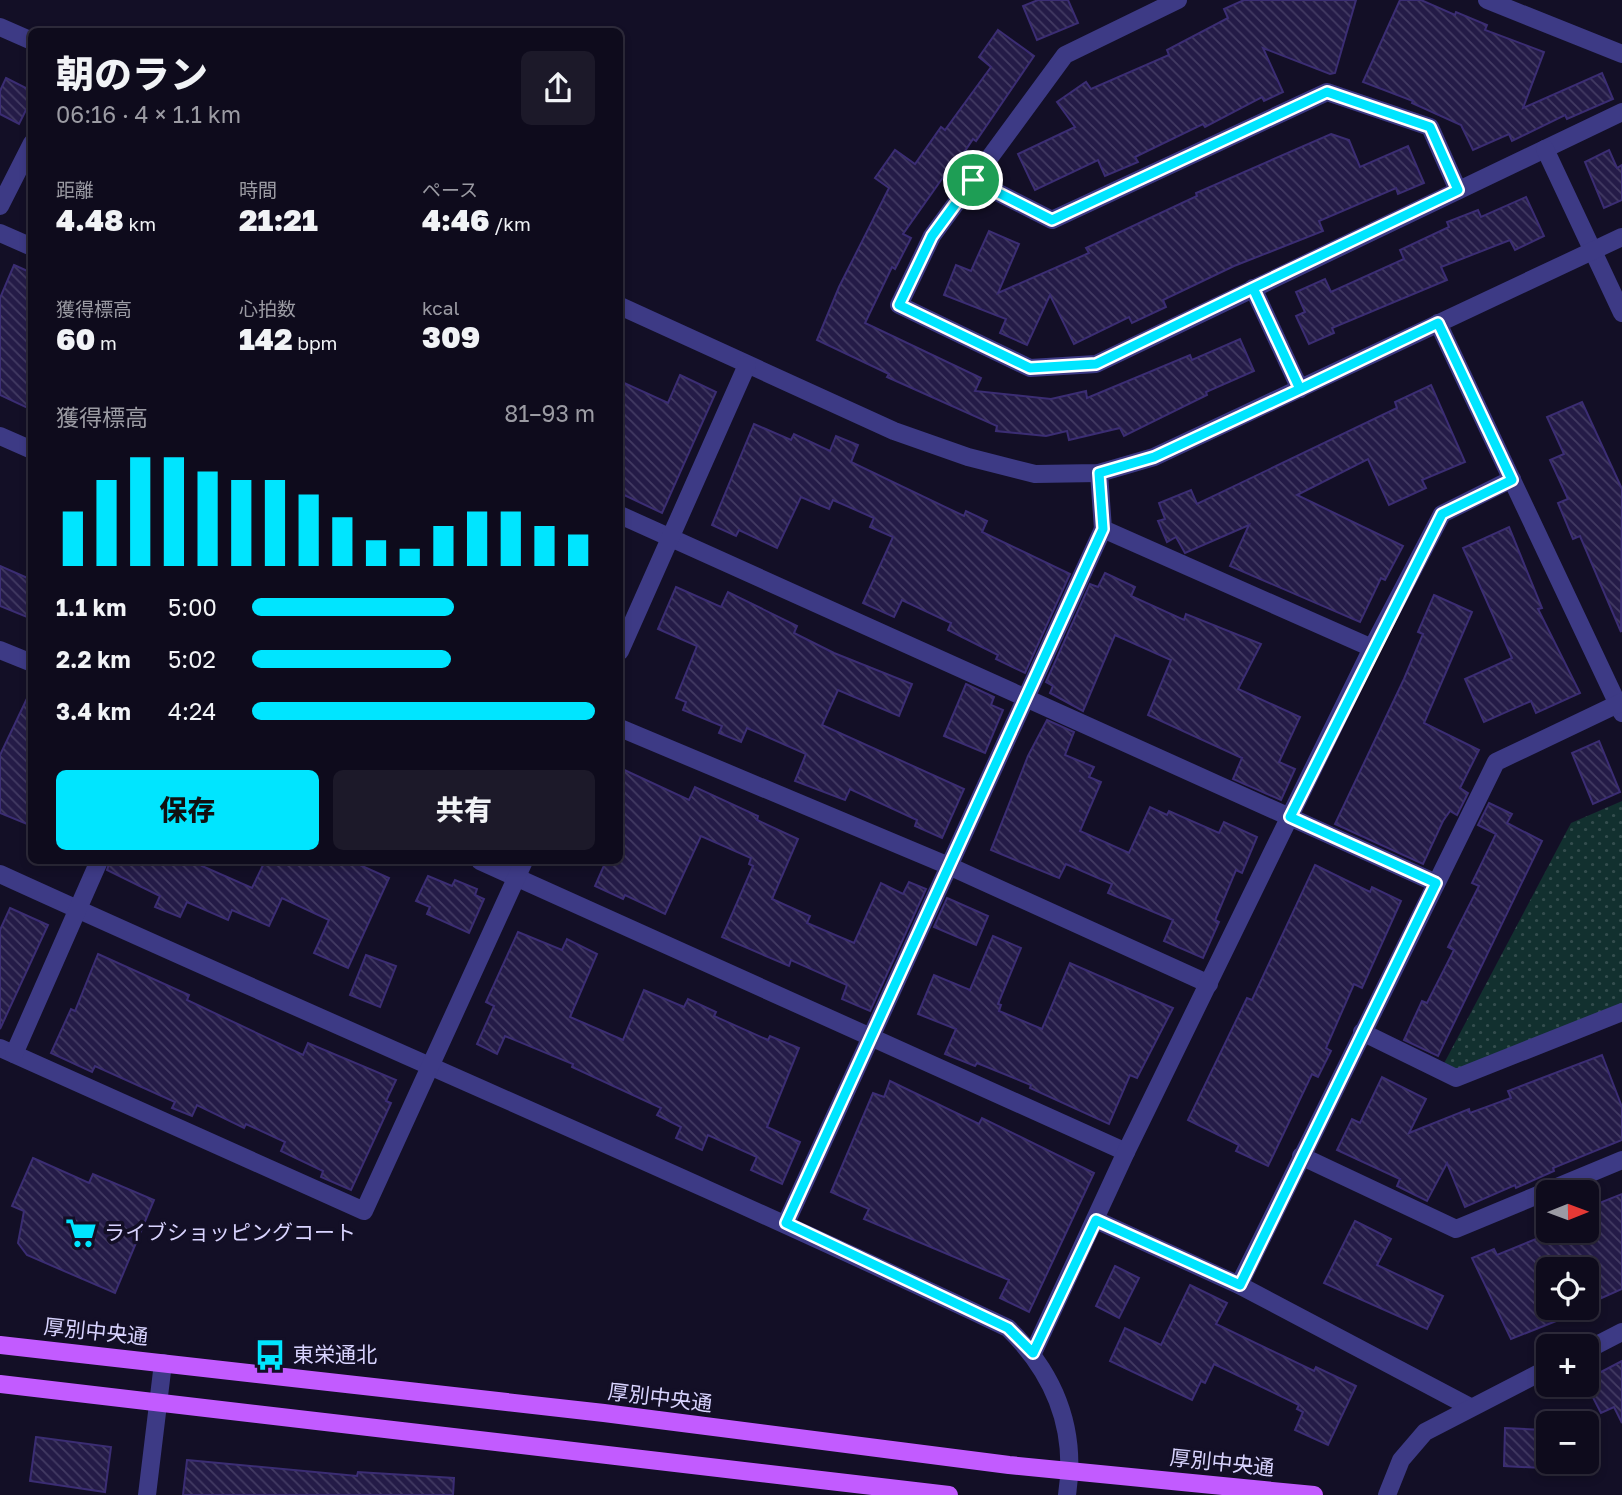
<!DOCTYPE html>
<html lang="ja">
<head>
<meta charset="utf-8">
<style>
	body { margin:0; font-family:"Golos Text","Noto Sans JP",sans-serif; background:#1c1929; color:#f1f3f6; height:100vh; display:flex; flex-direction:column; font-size:26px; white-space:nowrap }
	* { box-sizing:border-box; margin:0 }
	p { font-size:23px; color:#9b9ba3 }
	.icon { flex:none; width:38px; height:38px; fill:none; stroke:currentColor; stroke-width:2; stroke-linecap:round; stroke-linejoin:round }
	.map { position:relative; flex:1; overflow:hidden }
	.side { position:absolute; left:28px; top:28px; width:595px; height:836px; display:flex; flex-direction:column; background:#0e0b1c; border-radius:10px; box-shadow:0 4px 10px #0003,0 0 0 2px #2e2b3b }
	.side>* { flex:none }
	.needle { width:46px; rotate:89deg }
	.fabs { position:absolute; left:1536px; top:1180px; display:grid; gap:14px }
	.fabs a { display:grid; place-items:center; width:63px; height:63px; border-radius:10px; background:#0e0b1c; box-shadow:0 4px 10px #0003,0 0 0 2px #2e2b3b; font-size:35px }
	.pin { position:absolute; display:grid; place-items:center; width:60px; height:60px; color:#fff; margin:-30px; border:4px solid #fff; border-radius:50%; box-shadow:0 2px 7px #0007 }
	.round { display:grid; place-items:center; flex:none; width:74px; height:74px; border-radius:10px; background:#1c1929 }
	.head { display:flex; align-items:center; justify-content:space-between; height:119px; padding:0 28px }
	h1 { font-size:38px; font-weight:800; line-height:52px }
	.metrics { display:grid; grid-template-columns:repeat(3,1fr); gap:10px; height:119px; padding:7px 28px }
	.metrics div { display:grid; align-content:center }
	.metrics b { font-size:30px; font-weight:800 }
	.metrics small { font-size:19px; font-weight:400 }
	.metrics p { font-size:19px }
	.chart { height:196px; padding:14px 28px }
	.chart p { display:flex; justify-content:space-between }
	.chart svg { width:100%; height:126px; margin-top:7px; stroke:#00e5ff; stroke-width:6 }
	.button { display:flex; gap:14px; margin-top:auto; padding:14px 28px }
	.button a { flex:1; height:80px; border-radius:10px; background:#00e5ff; color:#111; font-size:28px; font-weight:800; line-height:80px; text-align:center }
	.button a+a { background:#1c1929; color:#f1f3f6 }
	ul { padding:0 28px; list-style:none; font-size:23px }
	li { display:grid; grid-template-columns:112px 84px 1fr; align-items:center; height:52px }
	li i { height:18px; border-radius:9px; background:#00e5ff }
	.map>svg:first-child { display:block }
</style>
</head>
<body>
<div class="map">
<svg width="1622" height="1495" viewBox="0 0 1622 1495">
	<defs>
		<pattern id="park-dots" width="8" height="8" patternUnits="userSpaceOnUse" patternTransform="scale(1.75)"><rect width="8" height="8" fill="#12302f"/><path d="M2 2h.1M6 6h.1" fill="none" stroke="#344d4e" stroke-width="1.8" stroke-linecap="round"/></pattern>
		<pattern id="building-back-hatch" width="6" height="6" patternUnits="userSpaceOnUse" patternTransform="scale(1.75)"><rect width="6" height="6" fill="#241b47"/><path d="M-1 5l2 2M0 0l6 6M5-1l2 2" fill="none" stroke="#433b63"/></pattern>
	</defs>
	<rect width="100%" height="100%" fill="#130f26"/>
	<!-- park -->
	<path fill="url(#park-dots)" d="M1622,801V1012L1456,1078L1440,1071L1571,823Z"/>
	<!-- building -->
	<g fill="url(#building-back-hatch)" stroke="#3b2d73" stroke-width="2" fill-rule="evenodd">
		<path d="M1038,0H1068L1078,23L1037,40L1023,6Z"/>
		<path d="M1244,0H1356L1335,73L1330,74L1263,48L1283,92L1264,101L1262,97L1205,127L1203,124L1135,157L1138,162L1105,176L1098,160L1035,190L1018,154L1075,127L1057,102L1086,82L1091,89L1169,55L1167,50L1228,18L1224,9Z"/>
		<path d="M1400,0H1421L1455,15L1456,12L1487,25L1485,30L1544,52L1523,108L1602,73L1613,99L1567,119L1565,115L1512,141L1509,134L1473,150L1461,125L1412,103L1413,101L1363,82Z"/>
		<path d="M998,30L1034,56L976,141L973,139L947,178L944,176L903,234L911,238L895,269L892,267L865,323L981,378L975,391L1051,399L1086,391L1087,398L1190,355L1192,360L1240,339L1254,371L1206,392L1207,395L1124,436L1120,428L1069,440L1067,431L1046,436L996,431L997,426L887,377L889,374L817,340L839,287L889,188L875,178L895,150L915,164L941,127L945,130L991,67L979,57Z"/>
		<path d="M6,78L32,91V98L19,124L0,114V91Z"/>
		<path d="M1331,134L1349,140L1360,167L1408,146L1424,183L1398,194L1396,188L1319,221L1323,231L1234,266L1163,300L1166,307L1132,323L1129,317L1074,344L1050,295L1027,345L1000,333L1006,319L944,295L956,265L971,271L989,231L1019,244L998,293L1089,253L1086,248L1197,196L1196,193Z"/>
		<path d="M1609,150L1617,168L1622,165V200L1604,208L1585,162Z"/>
		<path d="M1526,197L1544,236L1515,250L1510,240L1441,267L1447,280L1332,328L1334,333L1309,344L1296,316L1305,312L1296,292L1325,279L1331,292L1404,259L1400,250L1449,227L1447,222L1478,210L1481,217Z"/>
		<path d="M14,265L32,273V410L0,395V298Z"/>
		<path d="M680,375L716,392L662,513L620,493V381L668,403Z"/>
		<path d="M1431,385L1465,462L1422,480L1426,488L1389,505L1368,459L1297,495L1403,546L1385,580L1381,578L1360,622L1230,566L1249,525L1185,553L1176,537L1167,542L1158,521L1165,519L1159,503L1191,490L1197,504L1397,408L1395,402Z"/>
		<path d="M1582,402L1622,489L1621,632L1580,536L1573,539L1558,503L1568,499L1550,460L1564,454L1547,417Z"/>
		<path d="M754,424L791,440L794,434L830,451L836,436L858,445L851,462L964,516L966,511L987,521L982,532L1070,574L1025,673L996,659L998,655L948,630L951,623L902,600L894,617L863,603L893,537L870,527L874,518L833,500L829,509L801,497L777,548L739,530L736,536L712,525Z"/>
		<path d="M1509,527L1542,608L1538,609L1580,693L1536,713L1531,701L1484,722L1465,679L1512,658L1463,548Z"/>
		<path d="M0,566L32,580V619L0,606Z"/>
		<path d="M1105,573L1135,587L1131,596L1184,620L1186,614L1261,644L1238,689L1300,717L1279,762L1295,769L1281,800L1233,779L1242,758L1148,715L1171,660L1115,635L1083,711L1050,693L1053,686L1046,682L1090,584L1098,587Z"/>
		<path d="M676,587L721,607L728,592L797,626L794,633L834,653L912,684L899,716L838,690L822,725L964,789L942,838L915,826L917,820L850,789L845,800L795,781L806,754L747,728L741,742L719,733L722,726L683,710L686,702L676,698L697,646L658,629Z"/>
		<path d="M1434,595L1472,612L1424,723L1479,750L1460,788L1468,793L1457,815L1450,811L1443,821L1423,864L1335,824L1404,679L1423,634L1418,632Z"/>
		<path d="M966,684L994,697L991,705L1003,710L985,753L944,736Z"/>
		<path d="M32,688V826L0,813V755Z"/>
		<path d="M1047,720L1074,732L1065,755L1094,767L1089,777L1101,782L1080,831L1129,853L1150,807L1167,815L1169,811L1219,833L1224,822L1257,837L1242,873L1236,870L1215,920L1219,922L1203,958L1164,941L1173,920L1108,893L1112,884L1066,864L1059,878L991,850L1028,756Z"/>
		<path d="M1599,741L1620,792L1593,804L1572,753Z"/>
		<path d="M620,768L689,800L695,787L758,816L757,820L798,839L772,899L810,916L807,923L854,943L881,883L903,894L909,882L926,889L870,1011L842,999L847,985L791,960L789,966L722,937L753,866L749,864L751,858L701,836L665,914L625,895L623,899L595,886L606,861H620Z"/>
		<path d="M1489,803L1512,814L1507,823L1542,841L1438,1056L1404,1040L1422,1001L1427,1003L1454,950L1448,947L1479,886L1472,883L1496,834L1478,825Z"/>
		<path d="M110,861H205L202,866L252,888L265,861H351L389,878L348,968L314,953L329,920L282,898L269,926L232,910L228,920L187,902L180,917L155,907L160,896L107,870Z"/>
		<path d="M1315,865L1370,892L1372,887L1401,901L1362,988L1354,984L1326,1048L1331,1051L1318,1077L1312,1074L1268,1166L1236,1151L1239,1145L1188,1120L1247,998L1252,1000Z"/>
		<path d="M428,876L452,886L455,880L477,889L475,895L484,899L469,933L427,914L430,907L416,901Z"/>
		<path d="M947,898L988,916L976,945L934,927Z"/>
		<path d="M10,908L48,925L0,1029V930Z"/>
		<path d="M518,932L562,950L567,939L597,954L570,1017L623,1040L644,990L684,1007L688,999L716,1012L714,1016L768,1040L770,1036L799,1048L767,1127L800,1142L782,1184L751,1170L757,1157L708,1135L702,1150L676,1138L681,1127L657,1115L661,1108L572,1067L573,1064L505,1036L497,1054L477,1044L494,1006L486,1002Z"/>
		<path d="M993,936L1021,948L998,1004L1001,1005L999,1011L1042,1029L1070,963L1173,1008L1137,1078L1130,1075L1109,1124L1030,1088L1031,1085L977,1063L975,1066L945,1054L956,1029L918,1014L934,975L970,990Z"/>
		<path d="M98,954L189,995L187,1000L303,1055L308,1043L396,1080L386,1101L391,1103L351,1190L321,1177L323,1171L281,1151L285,1142L246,1124L244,1128L197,1105L192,1116L172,1108L175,1102L95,1066L92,1072L51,1053L71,1009L75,1011Z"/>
		<path d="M366,955L396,966L380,1007L350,995Z"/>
		<path d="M1602,1055L1622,1107V1140L1553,1168L1554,1171L1516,1188L1515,1185L1465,1207L1447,1163L1427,1201L1397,1186L1400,1179L1337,1150L1352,1119L1360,1123L1382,1077L1426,1099L1409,1133L1469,1109L1470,1113L1511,1098L1508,1091Z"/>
		<path d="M890,1081L979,1124L982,1118L1094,1173L1029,1312L1000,1298L1009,1280L864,1219L869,1209L831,1192L873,1093L884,1097Z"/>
		<path d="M33,1158L89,1183L93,1174L154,1200L115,1293L27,1255L18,1243L24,1211L12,1206Z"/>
		<path d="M1622,1194V1289L1597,1300L1599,1304L1511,1339L1472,1258L1494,1249L1497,1255L1558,1230H1587V1208ZM1549,1269H1587V1307H1549Z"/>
		<path d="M1355,1221L1391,1239L1377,1265L1443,1296L1427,1329L1324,1283Z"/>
		<path d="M1115,1266L1139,1278L1119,1318L1096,1306Z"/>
		<path d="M1190,1285L1227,1303L1216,1324L1314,1371L1316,1367L1356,1386L1328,1445L1295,1430L1303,1412L1297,1409L1299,1405L1214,1364L1205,1383L1201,1381L1192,1400L1110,1361L1125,1328L1161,1345Z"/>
		<path d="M1622,1361V1423L1614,1407L1601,1413L1588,1388L1600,1381L1597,1374Z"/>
		<path d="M1505,1428L1544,1430L1542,1468L1504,1466Z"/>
		<path d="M36,1437L111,1447L105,1492L30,1481Z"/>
		<path d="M187,1460L357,1476L358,1472L454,1478L453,1495H183Z"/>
	</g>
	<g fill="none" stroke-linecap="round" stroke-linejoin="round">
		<!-- minor -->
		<g stroke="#3d3a85" stroke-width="18">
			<path d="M1178,0L1065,55L932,236L899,305L1030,368L1096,364L1622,112"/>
			<path d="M1487,0L1622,54"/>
			<path d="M0,27L32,41"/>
			<path d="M1545,149L1622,313"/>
			<path d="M973,180L1052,220L1327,92L1430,127L1458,190"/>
			<path d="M0,206L32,143"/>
			<path d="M0,233L32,247"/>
			<path d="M1253,288L1300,389"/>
			<path d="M620,306L894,431L968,457L1035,474L1099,473L1154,457L1622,237"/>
			<path d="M1438,323L1622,713"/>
			<path d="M0,436L32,450"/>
			<path d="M1099,473L1103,529L1372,648"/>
			<path d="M620,515L1436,883"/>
			<path d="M0,650L32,663"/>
			<path d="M620,651L747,365"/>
			<path d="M620,728L949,866L1209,984"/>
			<path d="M480,861L1126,1152"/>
			<path d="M0,874C335,1027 675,1170 1008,1328C1055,1374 1077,1429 1067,1495"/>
			<path d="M1362,1032L1456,1078L1622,1012"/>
			<path d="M0,1048L364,1211L524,861"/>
			<path d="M14,1054L99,861"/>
			<path d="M1301,1156L1456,1229L1622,1160"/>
			<path d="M1096,1220L1239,1285L1470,1407"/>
			<path d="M786,1223L1103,529"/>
			<path d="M1239,1285L1496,762L1622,702"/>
			<path d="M1587,1350L1622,1332"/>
			<path d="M1033,1353L1126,1152L1372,648L1442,514L1512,479"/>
			<path d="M147,1495L163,1363"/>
			<path d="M1387,1495L1401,1460L1425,1432L1549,1368"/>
		</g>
		<!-- major -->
		<g stroke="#c25bff" stroke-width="18">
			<path d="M0,1345L604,1413L1009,1465L1314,1495"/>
			<path d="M0,1384L949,1495"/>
		</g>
	</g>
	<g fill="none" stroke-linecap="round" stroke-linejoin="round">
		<defs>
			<path id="route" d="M973,180L932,236L899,305L1030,368L1096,364L1253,288L1300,389L1154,457L1099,473L1103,529L786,1223L1008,1328L1033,1353L1096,1220L1240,1285L1436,883L1290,817L1442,514L1512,480L1438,323L1300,389L1253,288L1458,190L1430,127L1327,92L1052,220L973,180"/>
		</defs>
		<!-- route casing -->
		<use href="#route" stroke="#fff" stroke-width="14"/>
		<!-- route -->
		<use href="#route" stroke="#00e5ff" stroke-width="9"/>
	</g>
	<!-- icons -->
	<defs>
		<symbol id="supermarket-bare" viewBox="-9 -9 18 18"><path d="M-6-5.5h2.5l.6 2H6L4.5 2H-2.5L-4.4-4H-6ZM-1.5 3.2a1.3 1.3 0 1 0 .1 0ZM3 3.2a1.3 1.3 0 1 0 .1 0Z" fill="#00e5ff" stroke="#130f26" stroke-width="2.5" paint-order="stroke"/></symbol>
		<symbol id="bus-bare" viewBox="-9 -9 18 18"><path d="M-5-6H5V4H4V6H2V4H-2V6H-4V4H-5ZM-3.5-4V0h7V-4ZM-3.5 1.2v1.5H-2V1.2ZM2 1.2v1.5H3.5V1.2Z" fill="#00e5ff" stroke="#130f26" stroke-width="2.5" paint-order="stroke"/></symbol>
	</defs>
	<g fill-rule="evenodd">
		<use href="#supermarket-bare" x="59" y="1211" width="44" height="44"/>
		<use href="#bus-bare" x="248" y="1333" width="44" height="44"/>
	</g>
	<g text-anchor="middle" stroke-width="7" stroke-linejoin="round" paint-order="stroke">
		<!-- poi labels -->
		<g font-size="21" fill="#d9d4ff" stroke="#130f26" text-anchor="start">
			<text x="104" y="1240">ライブショッピングコート</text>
			<text x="293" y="1362">東栄通北</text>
		</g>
		<!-- street labels -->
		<g font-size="21" fill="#d9d4ff" stroke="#130f26">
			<text transform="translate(96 1332) rotate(6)" y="7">厚別中央通</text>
			<text transform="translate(660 1398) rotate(7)" y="7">厚別中央通</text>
			<text transform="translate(1222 1463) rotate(6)" y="7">厚別中央通</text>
		</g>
	</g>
</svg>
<div class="fabs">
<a><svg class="needle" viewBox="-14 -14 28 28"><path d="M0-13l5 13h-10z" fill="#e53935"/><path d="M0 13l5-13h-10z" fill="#9b9ba3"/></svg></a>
<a><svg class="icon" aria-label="locate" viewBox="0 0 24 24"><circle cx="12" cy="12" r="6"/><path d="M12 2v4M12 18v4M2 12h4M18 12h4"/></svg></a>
<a>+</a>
<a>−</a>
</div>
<div class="pin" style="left:973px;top:180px;background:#1e9e55"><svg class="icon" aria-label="arrive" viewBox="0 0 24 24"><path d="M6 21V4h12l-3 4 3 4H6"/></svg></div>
<section class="side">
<div class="head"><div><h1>朝のラン</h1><p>06:16 · 4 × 1.1 km</p></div><a class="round"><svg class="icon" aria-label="share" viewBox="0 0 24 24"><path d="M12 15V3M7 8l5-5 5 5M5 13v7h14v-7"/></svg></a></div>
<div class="metrics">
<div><p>距離</p><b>4.48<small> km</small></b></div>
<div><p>時間</p><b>21:21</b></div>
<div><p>ペース</p><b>4:46<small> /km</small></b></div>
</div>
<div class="metrics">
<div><p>獲得標高</p><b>60<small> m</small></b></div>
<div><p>心拍数</p><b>142<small> bpm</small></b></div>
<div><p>kcal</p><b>309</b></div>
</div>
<div class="chart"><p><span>獲得標高</span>81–93 m</p>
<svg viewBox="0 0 160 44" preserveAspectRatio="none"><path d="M5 44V25M15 44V14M25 44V6M35 44V6M45 44V11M55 44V14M65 44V14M75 44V19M85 44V27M95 44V35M105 44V38M115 44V30M125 44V25M135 44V25M145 44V30M155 44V33"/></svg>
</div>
<ul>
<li><b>1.1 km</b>5:00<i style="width:59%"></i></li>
<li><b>2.2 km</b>5:02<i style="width:58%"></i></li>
<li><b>3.4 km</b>4:24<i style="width:100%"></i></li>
</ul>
<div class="button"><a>保存</a><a>共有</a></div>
</section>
</div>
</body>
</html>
